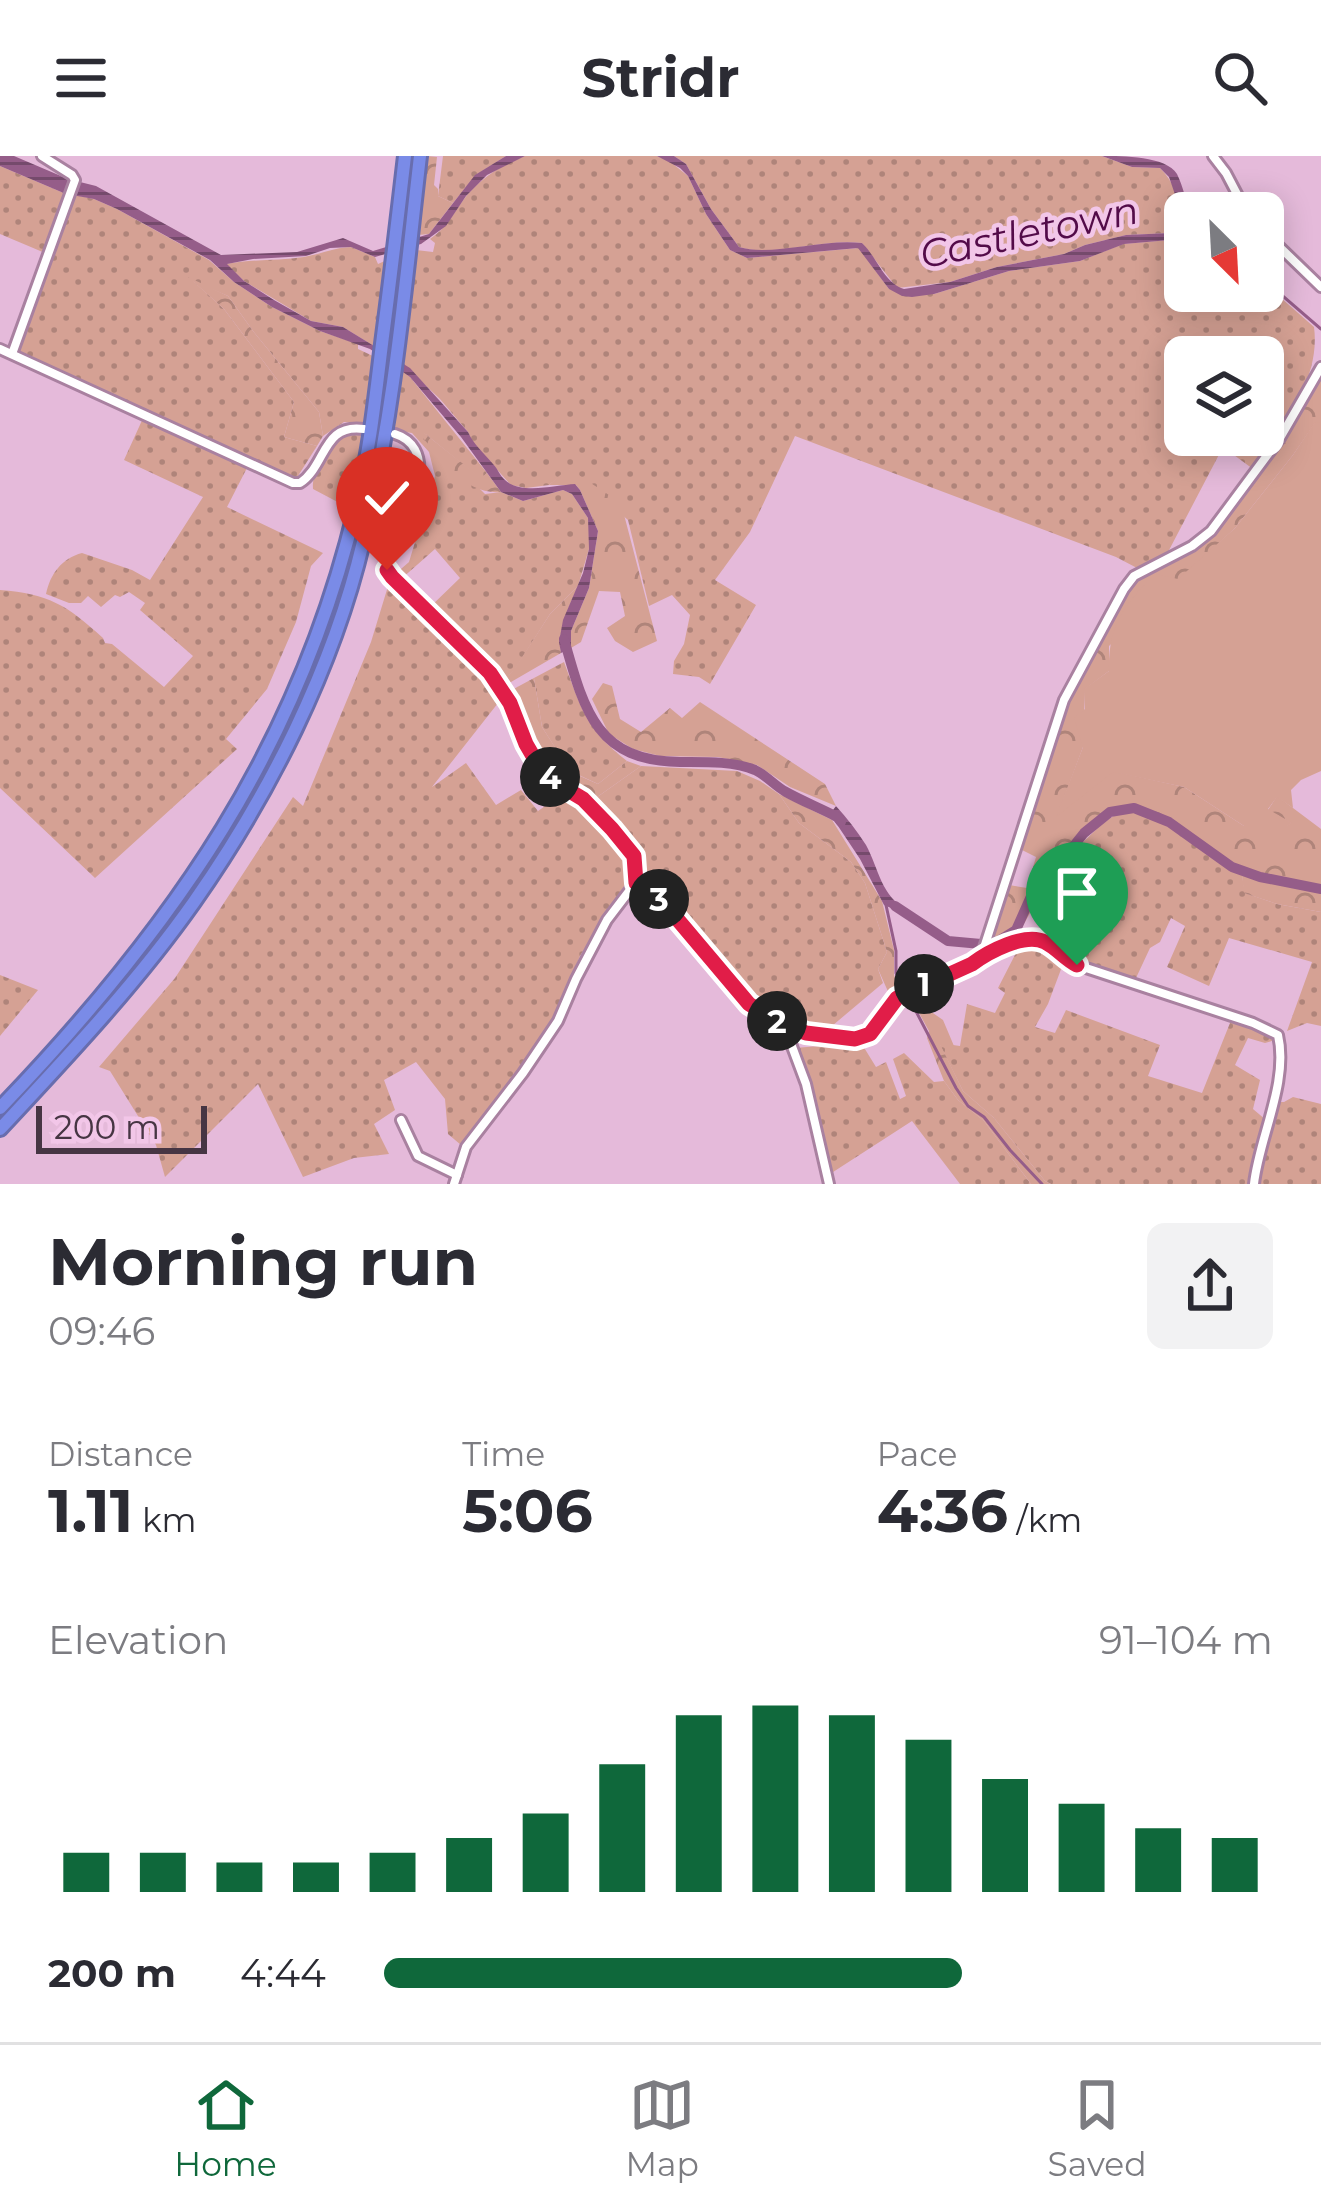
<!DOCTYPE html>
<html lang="en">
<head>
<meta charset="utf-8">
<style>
	body { margin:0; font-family:Montserrat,sans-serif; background:#f2f2f3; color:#2b2b33; height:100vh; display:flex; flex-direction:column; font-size:45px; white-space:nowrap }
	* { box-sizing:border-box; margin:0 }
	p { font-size:39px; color:#7c7c81 }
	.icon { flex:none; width:66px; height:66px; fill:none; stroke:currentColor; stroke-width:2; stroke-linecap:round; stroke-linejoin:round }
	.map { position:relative; height:1028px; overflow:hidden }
	.panel { display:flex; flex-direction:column; background:#fff; flex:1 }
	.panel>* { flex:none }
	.needle { width:78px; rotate:156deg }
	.buttons { position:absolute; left:1164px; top:36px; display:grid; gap:24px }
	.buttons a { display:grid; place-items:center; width:120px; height:120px; border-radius:18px; background:#fff; box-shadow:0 6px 30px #0003; font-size:60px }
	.scale { position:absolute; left:36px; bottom:30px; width:171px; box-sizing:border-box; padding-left:12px; border:6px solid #463543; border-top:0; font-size:33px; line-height:42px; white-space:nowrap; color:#463543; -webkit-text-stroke:9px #f2c6e8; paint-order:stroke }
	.pin { position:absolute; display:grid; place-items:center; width:102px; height:102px; color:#fff; margin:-123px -51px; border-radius:50% 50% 50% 0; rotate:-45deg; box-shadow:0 0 12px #0007 }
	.pin .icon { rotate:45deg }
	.km { position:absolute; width:60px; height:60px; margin:-30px; border-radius:50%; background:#222; color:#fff; font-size:33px; line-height:60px; text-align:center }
	.round { display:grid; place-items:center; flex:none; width:126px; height:126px; border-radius:18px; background:#f2f2f3 }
	.head { display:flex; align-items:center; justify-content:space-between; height:204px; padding:0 48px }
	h1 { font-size:66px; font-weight:700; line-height:90px }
	.metrics { display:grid; grid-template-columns:repeat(3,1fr); gap:18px; height:204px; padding:12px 48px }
	.metrics div { display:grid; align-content:center }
	.metrics b { font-size:60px; font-weight:700 }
	.metrics small { font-size:33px; font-weight:400 }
	.metrics p { font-size:33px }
	.chart { height:336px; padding:24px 48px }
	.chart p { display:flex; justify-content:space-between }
	.chart svg { width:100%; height:216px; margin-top:12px; stroke:#0f683b; stroke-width:6 }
	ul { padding:0 48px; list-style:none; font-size:39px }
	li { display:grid; grid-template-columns:192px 144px 1fr; align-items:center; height:90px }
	li i { height:30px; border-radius:15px; background:#0f683b }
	header { display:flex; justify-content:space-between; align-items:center; height:156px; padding:0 48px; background:#fff; font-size:54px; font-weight:700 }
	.tabs { display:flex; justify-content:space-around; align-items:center; height:168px; border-top:3px solid #e1e1e2; background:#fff; font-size:33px; color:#7c7c81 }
	.tabs a { display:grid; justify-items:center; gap:6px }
	.tabs .active { color:#0f683b }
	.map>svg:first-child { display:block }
</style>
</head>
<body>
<header><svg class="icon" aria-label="menu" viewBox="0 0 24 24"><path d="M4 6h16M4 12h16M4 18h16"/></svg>Stridr<svg class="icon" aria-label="search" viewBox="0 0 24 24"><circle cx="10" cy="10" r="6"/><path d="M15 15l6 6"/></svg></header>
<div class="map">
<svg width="1321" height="1028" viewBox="0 0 1321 1028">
	<defs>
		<pattern id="grass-dots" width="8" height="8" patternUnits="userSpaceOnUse" patternTransform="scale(3)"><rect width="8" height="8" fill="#d5a194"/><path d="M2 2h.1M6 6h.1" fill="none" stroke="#af847a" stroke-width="1.8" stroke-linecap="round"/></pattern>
		<pattern id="forest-crowns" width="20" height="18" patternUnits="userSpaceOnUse" patternTransform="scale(3)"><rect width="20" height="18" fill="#d5a194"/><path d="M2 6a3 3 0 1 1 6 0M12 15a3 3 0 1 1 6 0" fill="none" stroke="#af847a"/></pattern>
		<pattern id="water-rules" width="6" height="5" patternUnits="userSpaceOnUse" patternTransform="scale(3)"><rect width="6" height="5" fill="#955d89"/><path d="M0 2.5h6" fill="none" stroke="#754a6c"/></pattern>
	</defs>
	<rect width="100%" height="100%" fill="#e5bada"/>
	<!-- grass -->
	<g fill="url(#grass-dots)" fill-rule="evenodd">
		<path d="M443,0H506L476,19L453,47L438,40Z"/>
		<path d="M525,0H657L668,4L688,20L706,58L730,94L747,102L859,92L889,133L934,138L1009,115L1080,105L1123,88L1181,83L1185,84V135H1263V126L1314,171C1321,224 1282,272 1253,313L1223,291L1167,398L1137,412L1116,401L795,280L750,376L715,424L756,449L710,528L699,521L673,518L674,505L684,488L690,459L672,439L649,450L628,364L569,313L549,329L526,332L511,329L473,287L468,276L440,243L402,207L416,94L433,96L435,87L430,83C448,71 455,54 468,38C485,19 502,9 525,0ZM1185,201H1263V279H1185Z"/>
		<path d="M674,0H1102L1132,11L1160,12C1176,28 1184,52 1179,74L1171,77L1126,79L1085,89L1064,98L997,111L950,126L897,132L862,87C823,82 773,102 739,91L711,53L686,8Z"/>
		<path d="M0,10L66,38L45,97L0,78Z"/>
		<path d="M75,39L94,43L117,53L209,104L234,126L272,151L320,175L358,188V193L375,201L366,268L344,266L323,280L319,256L253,175L228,140L193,125L224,153L294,246L284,281L317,290L296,323L18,197Z"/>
		<path d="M351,91L375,101L378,108L387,104L377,192L343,171L311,165L244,125L226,108C252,103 278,105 304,101C321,98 332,92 351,91Z"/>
		<path d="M402,215L410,221L487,317L481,323L424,277L485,338L501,336L523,345L563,334L572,338L588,362L590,375L589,393L578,430L550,458L515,513L503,526L492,510L429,452L460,422L435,393L400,424L394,419L409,406L435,320L429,296L412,277L393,274Z"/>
		<path d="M144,260L248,310L227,351L323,397L311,410L296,466L267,533L226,583L237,593L95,722L0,632V434C49,438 67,449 103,482L105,487L112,488L164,531L193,500L140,454L145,447L129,436L120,441L115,439L101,451L88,440L81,447H69L46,438C50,418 62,402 82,397L132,414L150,424L203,341L124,304Z"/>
		<path d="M345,277L365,278L347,351L313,333C311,314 329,288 345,277Z"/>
		<path d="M389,427L489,521L502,542L432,631L466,607L496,649L521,634L538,655L548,648L546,641L554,632L585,652L629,704L632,725L615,744L580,800L554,862L510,929L461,989L448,978L445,943L416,906L384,924L395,954L374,968L389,998L354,1002L303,1021L258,928L165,1021L156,989L110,915L99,911L175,822L293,641L303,650L371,486Z"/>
		<path d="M564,506C582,554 585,572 627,605L598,628L570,615L542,571L534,522Z"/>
		<path d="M641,610L737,615L760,625L779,638L799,667L851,706L865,727L887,796L878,813L883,827L826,875L785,866L766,854L743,833L697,773L645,726L636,698L593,644Z"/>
		<path d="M1124,655C1169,661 1203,698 1242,719L1245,737L1277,748L1321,756V870L1307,867L1287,875L1312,806L1229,782L1209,830L1167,811L1185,770L1171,762L1160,786L1150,792L1136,822L1074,803L1058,792L1095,729L1052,710C1081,696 1095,666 1124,655Z"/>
		<path d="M1019,791C1038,791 1048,796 1063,808L1048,848L1035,871L1055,877L1066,854L1160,889L1148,920L1202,937L1232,862L1259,872L1275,884L1265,887L1248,882L1235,909L1260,924L1253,953L1266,964L1250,1028H1051L1045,1025L994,962L963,935L939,887L960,890L967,848L995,857L1005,837L998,832Z"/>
		<path d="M0,819L38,834L0,880Z"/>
		<path d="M821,882L853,887L860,885L876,911L886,906L900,943L906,940L893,903L904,897L934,926L944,925L958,944L984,965L1031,1028H960L912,965L830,1018L805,913L795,892L819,890Z"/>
		<path d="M1293,941L1321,948V1028H1257L1259,1006L1276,946H1284Z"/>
	</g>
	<!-- forest -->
	<g fill="url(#forest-crowns)">
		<path d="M427,0L437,1L434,29L438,33V40L453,47L429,78L418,79Z"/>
		<path d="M188,121L228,140L253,175L319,256L323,280L317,290L284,281L294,246L224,153Z"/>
		<path d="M1321,217V267H1315L1293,299L1235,372L1109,490V515L1085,533L1083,591L1058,658L1112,615L1184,631L1244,670H1286L1291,667L1268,654L1277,640L1321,673V756L1277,748L1244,737L1242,719C1230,713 1219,708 1209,700C1183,682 1143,640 1109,661C1087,674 1081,696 1052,710L1040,739L1015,784L988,795L1009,729L1027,732L1036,701L1022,694L1035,637L1065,549L1129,430C1151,412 1180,405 1202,387C1249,347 1290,271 1321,217Z"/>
		<path d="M424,277L481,322L487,317L501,336C465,339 444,305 422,281Z"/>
		<path d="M568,312L621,347L657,485L633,496L615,485L607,472L625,460L620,436L599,435L581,486L571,492V475L589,432L598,375L580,334L576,329H549Z"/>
		<path d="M578,430C569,451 557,473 561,497L506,529L503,526L515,512L550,458Z"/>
		<path d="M534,522L542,571L571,616L598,628L627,605L641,610L593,644L555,622L540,606L508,536Z"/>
		<path d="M603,527L612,530L620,563L641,576L670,552L682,562L700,546L825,628L836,650L790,631L757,609L718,601L660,600L633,593L609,578L592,543Z"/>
		<path d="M779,638L832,664L882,745L894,794V819L900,835L890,840L878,813L887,796L865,727L851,706L799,667Z"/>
		<path d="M921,832L930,855L943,864L954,890L940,888L963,935L994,962L1045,1025L1051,1028H1031L984,965L958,944L944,925L927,882L929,875L913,846L898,847Z"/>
	</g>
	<!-- green -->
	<path fill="#d5a194" d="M1315,266L1321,267V615L1301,624L1291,634L1293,652L1277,641L1268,653L1292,667L1287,670H1244L1184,631L1113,616L1056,661L1083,591L1074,562L1085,553L1084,533L1109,515C1108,469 1124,449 1155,418L1178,423L1235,372L1293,299Z"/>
	<!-- water -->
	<g fill="url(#water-rules)">
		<path d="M0,0H14L68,23L96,30L221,99L297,96L343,82L373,95L429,78L475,19L506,0H525L487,19L466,40L446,70L421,88L375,101L351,91L330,92L306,100L253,103L227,108L244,125L274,144L311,165L343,171L410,212L468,276C474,289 484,297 493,308C498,313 500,320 505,324C521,339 556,329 575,328L580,334L598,375L589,432L571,475V492L561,497L559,486L563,464L583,417L589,393L588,362L572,338L563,334L523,345L501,336L461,281L410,221L370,193L320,175L272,151L234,126L210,104L117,53L94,43L66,38L0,10Z"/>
		<path d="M657,0H674L686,8L711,53L739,91C771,101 823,82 862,87C877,101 884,127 904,133L950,126L997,111L1064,98L1085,89L1126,79L1171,77L1179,74L1182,59L1169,21L1160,12L1132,11L1102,0C1123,0 1166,0 1177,18C1183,30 1186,45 1190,57H1185V80L1181,83L1124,88L1080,105L1009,115L934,138L912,141L902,140L889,133L858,92L747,102L730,94L706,58L688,20L680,12Z"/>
		<path d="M836,650C847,662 857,675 866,689C879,713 881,741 908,754L905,758L884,749L860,703L830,658Z"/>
	</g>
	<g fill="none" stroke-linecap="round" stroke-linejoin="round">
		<!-- stream -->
		<g stroke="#955d89" stroke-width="3">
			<path d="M1263,123L1321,173"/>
			<path d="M886,749L896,795V817L956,932L968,950L984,961L1010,994L1042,1028"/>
		</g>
		<!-- river -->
		<g stroke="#955d89" stroke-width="10">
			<path d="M564,483C584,554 596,605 680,606C704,606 733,605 755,614C766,619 775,630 786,636C802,645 820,652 837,661L841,666"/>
			<path d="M895,750L948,785L992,789L1016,774L1040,720L1053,704L1068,697L1084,677L1110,656L1134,652L1169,666L1232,711L1260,721L1321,733"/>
		</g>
		<defs>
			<g id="minor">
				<path d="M1213,0L1226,17L1247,57"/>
				<path d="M1263,75L1321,131"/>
				<path d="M0,193L293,327H300C327,309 322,267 364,273"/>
				<path d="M12,198L75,24L72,19L42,0"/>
				<path d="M395,278C414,284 421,300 419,318L388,401V418L490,517L510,547L540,612L558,628L583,643L612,673L634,701L636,726L607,764L576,823L558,865L523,917L466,991L454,1028"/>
				<path d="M636,726L662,745L749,848L778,865L806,877L855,883L870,877L897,842L972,808L981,801L1064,544L1124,433L1134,420L1192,390L1211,375L1280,282L1321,211"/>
				<path d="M983,800L1026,783H1038L1077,809L1253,867L1278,879C1289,926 1259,982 1254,1028"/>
				<path d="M784,869L806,928L829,1028"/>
				<path d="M401,964L418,1000L457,1019"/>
			</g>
			<g id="highway">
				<path d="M0,952C174,771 301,590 358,342C371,288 376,235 383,180C391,120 398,60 405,0"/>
				<path d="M0,973C68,900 137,827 194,746C269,639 333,513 363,386C394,259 405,129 420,0"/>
			</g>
		</defs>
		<!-- minor casing -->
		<use href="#minor" stroke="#a981a0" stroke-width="14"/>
		<!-- highway casing -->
		<use href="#highway" stroke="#686dae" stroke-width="18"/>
		<!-- minor -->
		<use href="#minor" stroke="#fff" stroke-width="8"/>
		<!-- highway -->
		<use href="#highway" stroke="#7a8be7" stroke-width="12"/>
	</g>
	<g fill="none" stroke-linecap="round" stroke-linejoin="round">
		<defs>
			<path id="route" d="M387,414L392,421L490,517L510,547L526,588L540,612L558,628L583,643L612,673L634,700L636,727L662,745L749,848L778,866L806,877L855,883L870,878L897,842L972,808C988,796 1025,776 1045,786C1057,792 1065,803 1077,809"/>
		</defs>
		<!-- route casing -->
		<use href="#route" stroke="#fff" stroke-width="24"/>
		<!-- route -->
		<use href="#route" stroke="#e11d48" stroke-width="15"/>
	</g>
	<g text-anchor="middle" stroke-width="9" stroke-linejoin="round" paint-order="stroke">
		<!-- water labels -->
		<g font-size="39" font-style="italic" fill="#530b49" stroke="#f2c6e8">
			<text transform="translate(1029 76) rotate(-12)" y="14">Castletown</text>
		</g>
	</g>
</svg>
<div class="buttons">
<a><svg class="needle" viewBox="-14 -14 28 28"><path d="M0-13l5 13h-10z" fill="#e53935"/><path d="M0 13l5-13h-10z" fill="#7c7c81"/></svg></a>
<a><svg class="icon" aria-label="layers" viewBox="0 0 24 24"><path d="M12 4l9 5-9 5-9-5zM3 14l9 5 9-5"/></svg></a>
</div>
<div class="scale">200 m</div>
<div class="pin" style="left:1077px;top:809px;background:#1e9e55"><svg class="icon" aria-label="arrive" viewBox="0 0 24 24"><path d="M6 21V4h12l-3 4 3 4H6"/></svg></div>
<div class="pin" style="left:387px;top:414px;background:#d93025"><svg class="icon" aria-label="check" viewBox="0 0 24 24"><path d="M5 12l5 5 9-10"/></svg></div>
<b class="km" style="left:924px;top:828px">1</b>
<b class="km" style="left:777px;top:865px">2</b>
<b class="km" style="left:659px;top:743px">3</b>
<b class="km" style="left:550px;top:621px">4</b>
</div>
<section class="panel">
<div class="head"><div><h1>Morning run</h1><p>09:46</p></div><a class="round"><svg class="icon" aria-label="share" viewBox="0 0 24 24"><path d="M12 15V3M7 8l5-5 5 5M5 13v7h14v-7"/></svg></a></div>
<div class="metrics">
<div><p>Distance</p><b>1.11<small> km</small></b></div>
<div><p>Time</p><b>5:06</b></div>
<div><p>Pace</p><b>4:36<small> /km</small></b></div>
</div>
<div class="chart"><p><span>Elevation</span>91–104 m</p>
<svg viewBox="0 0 160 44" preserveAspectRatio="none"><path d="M5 44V36M15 44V36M25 44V38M35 44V38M45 44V36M55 44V33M65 44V28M75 44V18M85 44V8M95 44V6M105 44V8M115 44V13M125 44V21M135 44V26M145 44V31M155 44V33"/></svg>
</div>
<ul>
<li><b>200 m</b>4:44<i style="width:65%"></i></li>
</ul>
</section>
<nav class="tabs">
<a class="active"><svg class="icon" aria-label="home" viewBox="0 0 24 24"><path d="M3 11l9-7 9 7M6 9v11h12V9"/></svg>Home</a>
<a><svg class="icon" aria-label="map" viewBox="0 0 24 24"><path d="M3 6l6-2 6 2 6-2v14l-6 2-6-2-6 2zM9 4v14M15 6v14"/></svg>Map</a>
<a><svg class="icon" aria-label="saved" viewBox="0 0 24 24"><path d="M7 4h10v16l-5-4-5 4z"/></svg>Saved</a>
</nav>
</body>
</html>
